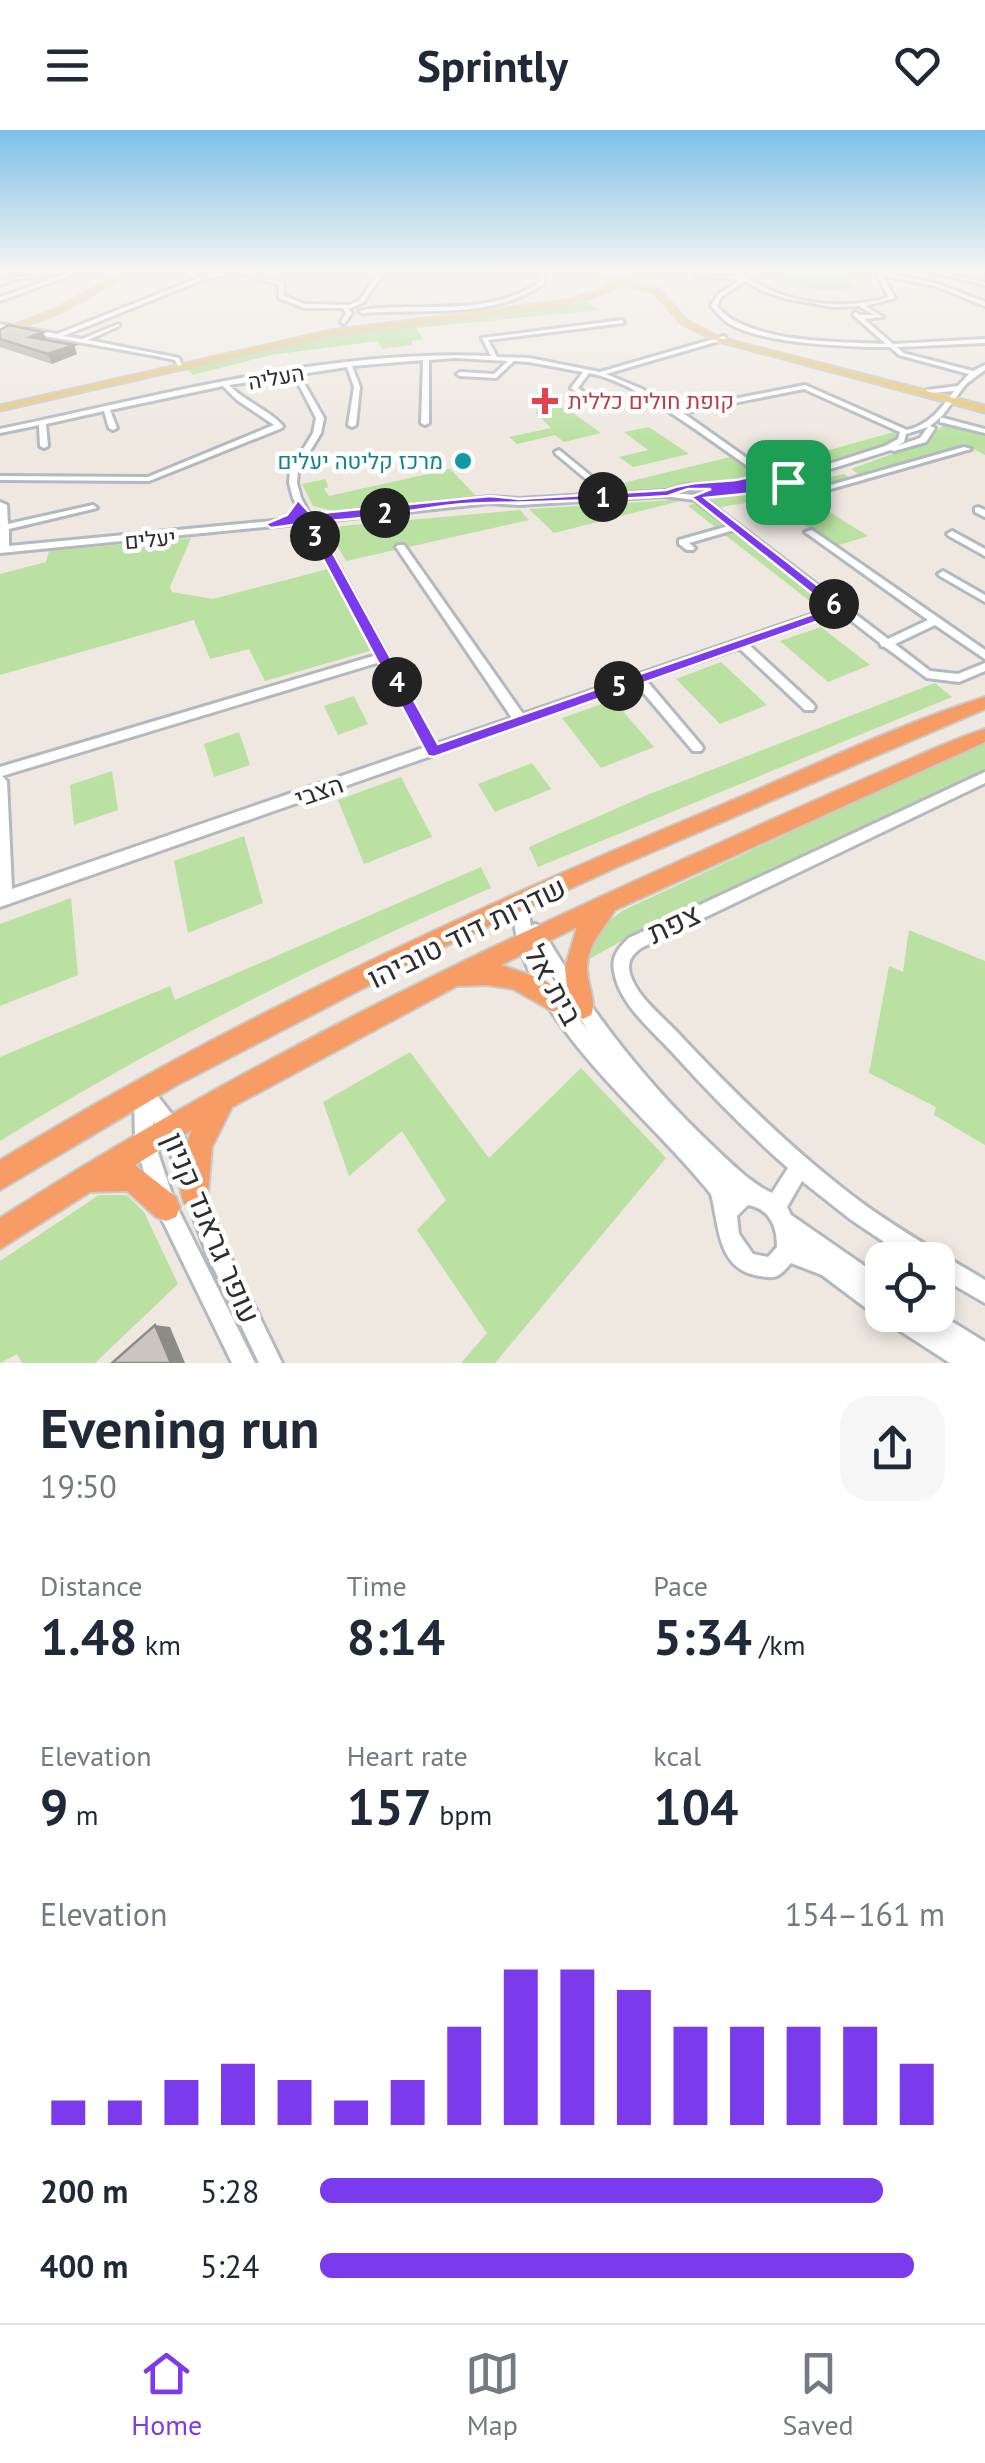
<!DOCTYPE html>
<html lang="en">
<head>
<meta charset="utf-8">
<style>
	body { margin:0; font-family:"PT Sans",Heebo,sans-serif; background:#f6f6f7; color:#1f2937; height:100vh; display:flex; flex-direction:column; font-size:38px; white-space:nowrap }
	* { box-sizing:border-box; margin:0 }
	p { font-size:32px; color:#747a83 }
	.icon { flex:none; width:55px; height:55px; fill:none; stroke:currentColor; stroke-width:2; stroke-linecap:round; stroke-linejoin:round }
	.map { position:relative; height:1233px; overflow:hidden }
	.side { display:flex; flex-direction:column; background:#fff; flex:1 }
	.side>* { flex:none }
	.controls { position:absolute; left:865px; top:1112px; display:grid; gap:20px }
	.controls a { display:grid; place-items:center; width:90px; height:90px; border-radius:20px; background:#fff; box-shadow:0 5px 15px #0003; font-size:50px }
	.pin { position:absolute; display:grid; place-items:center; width:85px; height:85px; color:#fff; margin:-42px; border-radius:20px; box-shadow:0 5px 15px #0006 }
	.km { position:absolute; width:50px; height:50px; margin:-25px; border-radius:50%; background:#222; color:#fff; font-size:28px; line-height:50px; text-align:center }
	.round { display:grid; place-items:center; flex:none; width:105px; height:105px; border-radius:30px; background:#f6f6f7 }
	.headline { display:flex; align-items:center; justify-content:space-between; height:170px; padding:0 40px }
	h1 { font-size:55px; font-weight:700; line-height:75px }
	.figures { display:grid; grid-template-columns:repeat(3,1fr); gap:15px; height:170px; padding:10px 40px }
	.figures div { display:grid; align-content:center }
	.figures b { font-size:50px; font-weight:700 }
	.figures small { font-size:28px; font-weight:400 }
	.figures p { font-size:28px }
	.chart { height:280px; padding:20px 40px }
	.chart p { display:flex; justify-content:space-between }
	.chart svg { width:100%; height:180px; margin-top:10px; stroke:#7c3aed; stroke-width:6 }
	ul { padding:0 40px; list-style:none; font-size:32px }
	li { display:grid; grid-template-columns:160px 120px 1fr; align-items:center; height:75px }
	li i { height:25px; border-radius:12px; background:#7c3aed }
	header { display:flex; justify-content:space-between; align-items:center; height:130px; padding:0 40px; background:#fff; font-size:45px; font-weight:700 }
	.tabs { display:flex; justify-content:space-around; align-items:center; height:140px; border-top:2px solid #e0e1e3; background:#fff; font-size:28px; color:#747a83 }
	.tabs a { display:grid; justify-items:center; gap:5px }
	.tabs .on { color:#7c3aed }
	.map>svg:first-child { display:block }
</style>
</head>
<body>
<header><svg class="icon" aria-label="menu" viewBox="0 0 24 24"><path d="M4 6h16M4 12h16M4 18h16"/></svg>Sprintly<svg class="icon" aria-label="heart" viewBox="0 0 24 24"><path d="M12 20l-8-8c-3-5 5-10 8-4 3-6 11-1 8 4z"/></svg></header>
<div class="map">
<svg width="985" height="1233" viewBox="0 0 985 1233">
	<rect width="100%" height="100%" fill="#eee8e1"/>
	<!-- green -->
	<g fill="#bae1a1">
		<path d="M817,139H828L837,147L832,139H848L843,146L855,159C832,159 798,164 781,146L821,147Z"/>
		<path d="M585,171L601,180L416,198L423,209L412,211V215L382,219L378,211L271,225L193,245L183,236L386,196Z"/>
		<path d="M563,276L601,303L564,312L555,305L517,314L509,307L551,298L535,282Z"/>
		<path d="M945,294L985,304V325L967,315L861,346L851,339L922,313Z"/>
		<path d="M649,297L689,324L633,337L619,327L648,320L624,302Z"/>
		<path d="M894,302L905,308C872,324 800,354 765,338Z"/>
		<path d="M730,327L760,347L747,354L702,358L683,354L673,360L618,365L611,356Z"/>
		<path d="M450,339L479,369L333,381L313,376L302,354L326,349L328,357L324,359L329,366Z"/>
		<path d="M844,344L850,348L760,371L720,377L707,369L781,359Z"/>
		<path d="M688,369L554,403L529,379Z"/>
		<path d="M698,372L829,475L820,479L688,376Z"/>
		<path d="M520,380L529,390L346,431L331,406L341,396Z"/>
		<path d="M828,381L868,406L836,416L797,390Z"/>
		<path d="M191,408L170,457L172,462L213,469L328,439L373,520L265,551L249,519L210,529L194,490L0,545V444L46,432L49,421Z"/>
		<path d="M821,497L870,535L828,552L780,511Z"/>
		<path d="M721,532L767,575L720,594L676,549Z"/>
		<path d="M935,553L952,567L538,737L529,717L647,665Z"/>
		<path d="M354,566L368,594L338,605L324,576Z"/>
		<path d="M613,570L654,617L601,638L562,588Z"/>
		<path d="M239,602L250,635L214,647L204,614Z"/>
		<path d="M985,612V640L625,809L586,831C590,807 604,793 624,780Z"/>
		<path d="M532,633L551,659L495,682L478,654Z"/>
		<path d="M112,641L118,680L74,695L70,655Z"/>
		<path d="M401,647L432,707L364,734L338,670Z"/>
		<path d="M244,706L263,773L188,803L174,731Z"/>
		<path d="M481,737L491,758C323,830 156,914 0,1011V927L170,856L175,870Z"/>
		<path d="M71,768L78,845L0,876V794Z"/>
		<path d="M909,800L985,831V1015L934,985L936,977L869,943L889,836L903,842Z"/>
		<path d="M410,922L489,1028L581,938L666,1028L495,1233H461L487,1203L417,1100L446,1070L402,1001L349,1046L323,972Z"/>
		<path d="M99,1065H127L144,1082L178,1154L95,1233H22L17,1224L0,1233V1131Z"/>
	</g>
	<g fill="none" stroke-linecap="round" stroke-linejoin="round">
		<defs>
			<g id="minor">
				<path d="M0,139H4L14,147H53L14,149L0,155V152L10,148Z"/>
				<path d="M80,139H87L0,171V167Z"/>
				<path d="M178,139H184L200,148L234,139L239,140L202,150L63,206L82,209L119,194V196L88,210L179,228L182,236H178L175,230L156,226L0,198V194L57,204L196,149Z"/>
				<path d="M381,139H386L363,173L348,179L352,183L344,194L341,192L346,183L343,178H304L279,168V155L239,143L241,142L283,153L284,166L305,174L349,175L359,171Z"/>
				<path d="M533,139H538L544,145V154C492,190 422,178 362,183L359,181C374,177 391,178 407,177C453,177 501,179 540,152V146Z"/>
				<path d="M732,139H737C776,174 841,182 889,167L875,142V139H879L881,141L938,154L985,172V176L935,156L882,145L895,168L865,176L883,187L864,189L893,214L985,209V213L897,217L903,223L973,241L985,235V240L966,254L942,286L930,296L935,298L926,312L894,321L891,320L811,345L767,347L748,356L781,355L799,347L803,349L782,359L751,360H748V356L742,358L686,359L674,363L693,365L715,360V364L703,368L888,509L928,490L805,402L812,400L985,520V529L935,495L895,514L930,541L958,544L985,533V541L959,552L927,548L885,517L881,516L880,513L840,482L748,514L813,574L815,577L813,580H805L739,518L646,550L701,615L703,618L701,621H693L636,554L0,777V637L377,525L318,416L306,404L295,399V394L0,423V372L7,375L8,394L93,375L97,378L9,399V416L303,388L293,368L289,353L290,341L313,303L316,288L299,255L302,253L305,255L324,288L321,303L298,341L297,353L301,368L311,387L490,367L519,369L604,364L556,324L555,322L559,320L613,364L666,361L685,355L741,354L760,345C732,325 703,304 674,285C649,268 620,249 589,243L578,258L591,268L586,269L571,258L583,242L529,232L514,231L496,248L460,246L457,244L460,242L494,244L508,231L455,228L429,230V293L425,295L421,293L423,230L352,236L360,257L356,295L352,297L348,295L354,257L347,237L229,255C245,272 268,279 283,296L282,298L149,351L0,350V346L148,347L274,295L237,270L223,256L110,280L117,298L113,300L109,298L104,281L46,294L48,316L44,318L40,316L39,295L0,303V299C161,266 325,219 491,226L482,208L622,190L624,193L488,210L497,227L529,228L600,242L724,206L726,209L606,244L642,259L678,280L805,255L907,300C929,295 941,279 954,261L929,263L926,261L927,260L958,256L969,244L899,225L890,217C849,217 762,214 728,193C722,189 716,181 711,176L717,165L742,149L695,146H738ZM745,151L763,161L784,168L833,177L859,176L874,185H860L855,182L853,185L886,214C839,212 777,213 735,191C728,188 722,181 717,176L721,167ZM804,259L900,302L898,309L885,316L807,341L768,343L683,283ZM928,297L920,308L897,316L904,312L906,304ZM664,366L695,370L729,396L679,410V414L687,420H693L695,418L689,413L734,400L834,477L523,584L404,415H398L396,417L512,588L436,614L327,415L312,400L303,396L304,393L490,373L519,375ZM380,532L426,617L12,759L7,651L2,646Z"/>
				<path d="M921,139H930L985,153V155Z"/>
				<path d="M943,288L985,299V303L940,292V288Z"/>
				<path d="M964,317L971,319L771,376L764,374Z"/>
				<path d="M978,377L985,380V387L975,382V378Z"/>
				<path d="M952,401L985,419V426L949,406L947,404Z"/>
				<path d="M943,441L985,465V472L940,446L938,444Z"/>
				<path d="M985,642V653L641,818C631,826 627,831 630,844C637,867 662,886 678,903C735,964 795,1023 862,1073C902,1102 943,1125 985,1150V1173L938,1146V1130H911L850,1089L802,1051L787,1077L791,1085L882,1148V1185H938V1183L985,1212V1233H950L888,1193L885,1185L882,1187L874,1184L822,1145L791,1133C777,1149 776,1149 755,1145C717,1137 719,1094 711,1064C647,984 546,910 517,808C514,796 514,783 512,770L515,765L520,763L525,765L531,796L535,794L540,796C588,879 647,955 718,1021C734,1036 752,1054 772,1063L788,1038C747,1002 709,963 672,922C651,899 619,874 614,841C611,827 619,817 629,808ZM538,822L589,902L560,863ZM748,1075C770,1079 777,1096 777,1117L768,1127L753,1124L739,1104L737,1086Z"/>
				<path d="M143,952L149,955L178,992L223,1112L282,1233H259L207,1124L164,1005L153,991L155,1014L175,1073L255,1233H232L156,1077L135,1014L134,961L137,955Z"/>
			</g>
			<g id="major">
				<path d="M130,139H138L57,183L0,205V201L53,181Z"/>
				<path d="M577,139H587L620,149L635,139H642L625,150L659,160L686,191L719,208L985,276V282L715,210L682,193L655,162L621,153L606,162L567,175L331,205L0,280V276L331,201L566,171L602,160L616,151Z"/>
			</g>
			<g id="highway">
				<path d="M985,567V579L615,738L437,820L177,955L0,1060V1030C227,892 467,781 712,679C801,642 893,596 985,567Z"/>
				<path d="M985,599V612L615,780C603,800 588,813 587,838C587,854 597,871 591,885L583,889L575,885L570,874L567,881L559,885L513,859L487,855L457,856L232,977L212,1017L208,1063L204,1073L194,1077L184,1073C175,1051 183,1021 192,1000L135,1035L176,1067L180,1077L176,1087L166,1091L156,1087L127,1061L90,1062L0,1119V1088C227,942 467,825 713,716C773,689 833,662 894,636C924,623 954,609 985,599ZM577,797L565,837L568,868L545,850L501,835Z"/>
			</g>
		</defs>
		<!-- minor casing -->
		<use href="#minor" stroke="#b4b8c0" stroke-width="6"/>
		<!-- major casing -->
		<use href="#major" stroke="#c9c9c9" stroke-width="5"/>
		<!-- highway casing -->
		<use href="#highway" stroke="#c9c9c9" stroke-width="4"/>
		<!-- minor -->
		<use href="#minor" fill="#fff" fill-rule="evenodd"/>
		<!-- major -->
		<use href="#major" fill="#eac66a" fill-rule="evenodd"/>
		<!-- highway -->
		<use href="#highway" fill="#f69c64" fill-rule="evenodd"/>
	</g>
	<!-- wall -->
	<path fill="#aeaaa4" d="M0,200L43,202L46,210L74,215L77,224L52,234L0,217Z"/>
	<!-- shaded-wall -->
	<g fill="#8d8b86">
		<path d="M43,202L47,211L30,207Z"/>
		<path d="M74,215L77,224L52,234L48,224Z"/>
		<path d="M155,1195L170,1197L185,1233H171Z"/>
	</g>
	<!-- building -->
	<g fill="#cac6bf" stroke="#8d8b86" stroke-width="2.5">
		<path d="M9,195L43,202L30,207L74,215L48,224L0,209V200Z"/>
		<path d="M155,1195L171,1233H112Z"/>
	</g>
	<!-- sky -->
	<linearGradient id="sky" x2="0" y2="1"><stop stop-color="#7cc0e8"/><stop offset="0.45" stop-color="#f7f5f2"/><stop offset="1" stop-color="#f7f5f2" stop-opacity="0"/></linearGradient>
	<rect width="985" height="312" fill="url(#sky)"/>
	<!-- route -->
	<path fill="#7c3aed" stroke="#fff" stroke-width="2.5" fill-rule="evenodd" d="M765,342L794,352L784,360L705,368L844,476V482L434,627L428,626L316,416L309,407L296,402L294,395L271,398L265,394L287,385L298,370L311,384L490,366L519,369L666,360C701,347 729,357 765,342ZM769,348L782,353L751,356ZM688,359H711L691,367L830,478L438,614L328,414L317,402L306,398V391C368,393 429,373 490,373C549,372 608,370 668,366Z"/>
	<!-- markers -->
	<path fill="#e0444e" stroke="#fff" stroke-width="4" d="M540 256h10v10h10v10h-10v10h-10v-10h-10v-10h10z"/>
	<circle fill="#0f9aa8" stroke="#fff" stroke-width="4" cx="463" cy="331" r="10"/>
	<g text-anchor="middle" stroke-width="9" stroke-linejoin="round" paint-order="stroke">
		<!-- far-street labels -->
		<g font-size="22" fill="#2e2e2e" stroke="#fff">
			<text transform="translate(276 247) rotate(-10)" y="8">העליה</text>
			<text transform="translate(150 409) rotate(-5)" y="8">יעלים</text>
		</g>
		<!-- far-health labels -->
		<g font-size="22" fill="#be3a42" stroke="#fff" text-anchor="start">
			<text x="568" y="279">קופת חולים כללית</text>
		</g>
		<!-- far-culture labels -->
		<g font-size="22" fill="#0d838f" stroke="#fff" text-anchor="end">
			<text x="443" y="339">מרכז קליטה יעלים</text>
		</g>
		<!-- street labels -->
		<g font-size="25" fill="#2e2e2e" stroke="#fff">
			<text transform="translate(319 661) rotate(-19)" y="9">הצבי</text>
		</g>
		<!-- near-street labels -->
		<g font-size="30" fill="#2e2e2e" stroke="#fff">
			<text transform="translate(674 794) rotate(-25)" y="10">צפת</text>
			<text transform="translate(467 803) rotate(-26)" y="10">שדרות דוד טוביהו</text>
			<text transform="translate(553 855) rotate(61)" y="10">בית אל</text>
			<text transform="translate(211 1098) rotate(67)" y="10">עופר גראנד קניון</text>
		</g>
	</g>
</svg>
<div class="controls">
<a><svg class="icon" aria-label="locate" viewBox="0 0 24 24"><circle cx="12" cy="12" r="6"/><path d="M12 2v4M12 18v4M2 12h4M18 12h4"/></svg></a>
</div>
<div class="pin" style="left:788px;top:352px;background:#1e9e55"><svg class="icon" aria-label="arrive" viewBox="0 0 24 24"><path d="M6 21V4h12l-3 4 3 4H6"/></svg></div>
<b class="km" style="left:603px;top:367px">1</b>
<b class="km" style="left:385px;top:383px">2</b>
<b class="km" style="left:315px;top:406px">3</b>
<b class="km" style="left:397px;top:552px">4</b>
<b class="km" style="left:619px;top:556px">5</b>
<b class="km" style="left:834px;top:474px">6</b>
</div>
<section class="side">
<div class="headline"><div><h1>Evening run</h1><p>19:50</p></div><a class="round"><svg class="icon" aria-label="share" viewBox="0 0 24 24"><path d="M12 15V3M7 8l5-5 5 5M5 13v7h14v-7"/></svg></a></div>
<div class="figures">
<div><p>Distance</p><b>1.48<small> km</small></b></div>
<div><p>Time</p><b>8:14</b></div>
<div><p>Pace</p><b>5:34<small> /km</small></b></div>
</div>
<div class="figures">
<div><p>Elevation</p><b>9<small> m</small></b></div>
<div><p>Heart rate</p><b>157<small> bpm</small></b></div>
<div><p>kcal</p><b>104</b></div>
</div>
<div class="chart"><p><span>Elevation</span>154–161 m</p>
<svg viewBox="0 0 160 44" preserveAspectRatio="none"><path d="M5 44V38M15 44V38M25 44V33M35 44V29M45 44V33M55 44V38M65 44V33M75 44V20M85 44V6M95 44V6M105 44V11M115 44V20M125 44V20M135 44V20M145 44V20M155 44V29"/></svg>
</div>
<ul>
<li><b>200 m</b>5:28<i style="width:90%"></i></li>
<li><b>400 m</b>5:24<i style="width:95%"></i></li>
</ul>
</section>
<nav class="tabs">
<a class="on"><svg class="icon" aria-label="home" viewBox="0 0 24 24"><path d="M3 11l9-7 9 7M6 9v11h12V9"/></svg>Home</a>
<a><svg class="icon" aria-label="map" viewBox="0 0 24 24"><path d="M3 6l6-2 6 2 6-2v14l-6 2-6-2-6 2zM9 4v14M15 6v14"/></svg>Map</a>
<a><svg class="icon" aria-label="saved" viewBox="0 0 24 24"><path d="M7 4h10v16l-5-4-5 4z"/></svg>Saved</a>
</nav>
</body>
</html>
